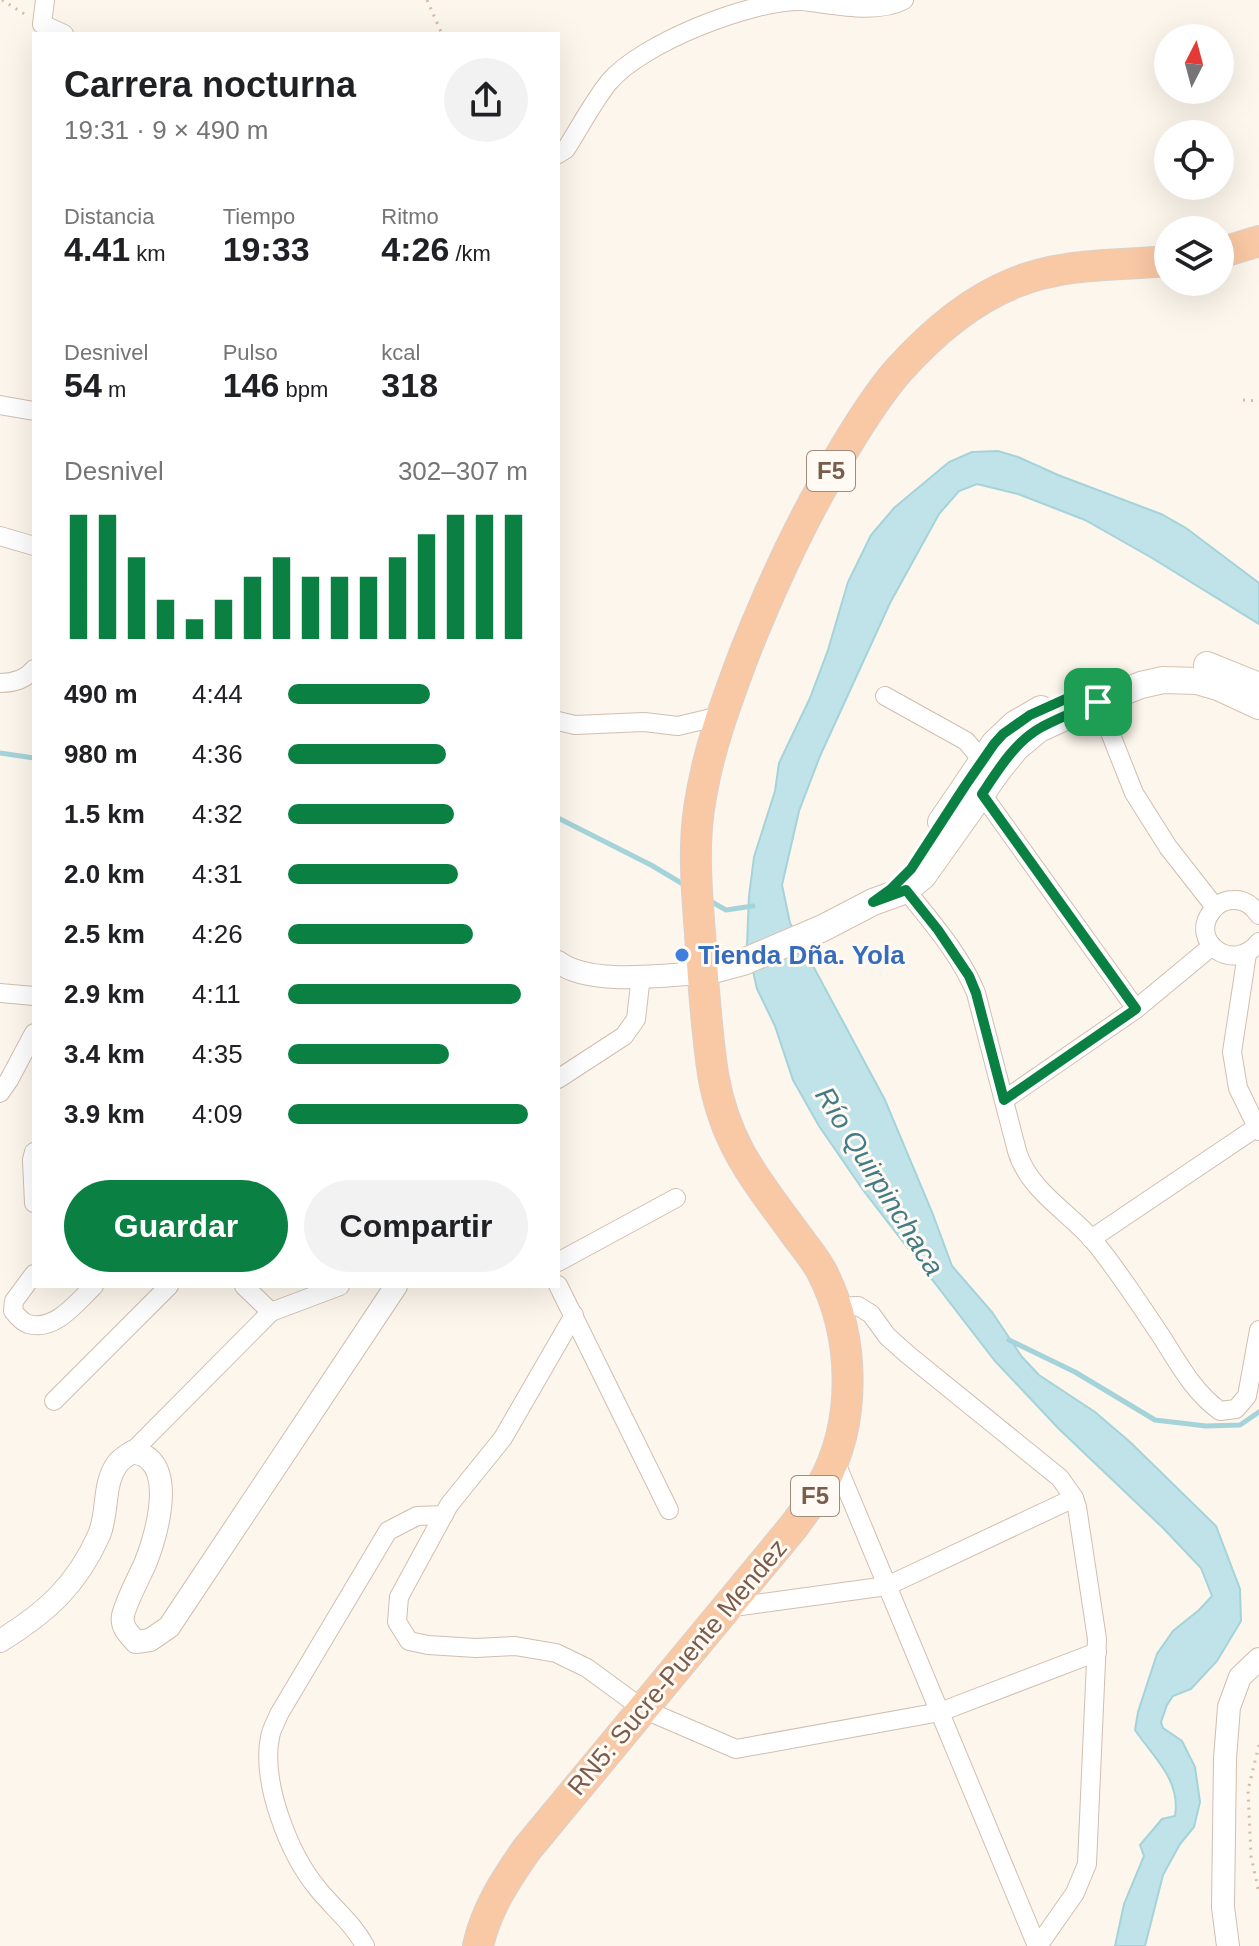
<!DOCTYPE html>
<html lang="es">
<head>
<meta charset="utf-8">
<style>
	body { margin:0; font-family:Helvetica,sans-serif; background:#f2f2f2; color:#202124; height:100vh; display:flex; flex-direction:column; font-size:30px; white-space:nowrap }
	* { box-sizing:border-box; margin:0 }
	p { font-size:26px; color:#757577 }
	.icon { flex:none; width:44px; height:44px; fill:none; stroke:currentColor; stroke-width:2; stroke-linecap:round; stroke-linejoin:round }
	.map { position:relative; flex:1; overflow:hidden }
	.sheet { position:absolute; left:32px; top:32px; width:528px; height:1256px; display:flex; flex-direction:column; background:#fff; border-radius:0px; box-shadow:0 8px 32px #0002 }
	.sheet>* { flex:none }
	.needle { width:52px; rotate:6deg }
	.buttons { position:absolute; left:1154px; top:24px; display:grid; gap:16px }
	.buttons a { display:grid; place-items:center; width:80px; height:80px; border-radius:50%; background:#fff; box-shadow:0 8px 32px #0002; font-size:40px }
	.pin { position:absolute; display:grid; place-items:center; width:68px; height:68px; color:#fff; margin:-34px; border-radius:16px; box-shadow:0 4px 12px #0006 }
	.round { display:grid; place-items:center; flex:none; width:84px; height:84px; border-radius:42px; background:#f2f2f2 }
	.head { display:flex; align-items:center; justify-content:space-between; height:136px; padding:0 32px }
	h1 { font-size:36px; font-weight:600; line-height:60px }
	.stats { display:grid; grid-template-columns:repeat(3,1fr); gap:12px; height:136px; padding:8px 32px }
	.stats div { display:grid; align-content:center }
	.stats b { font-size:34px; font-weight:600 }
	.stats small { font-size:22px; font-weight:400 }
	.stats p { font-size:22px }
	.chart { height:224px; padding:16px 32px }
	.chart p { display:flex; justify-content:space-between }
	.chart svg { width:100%; height:144px; margin-top:8px; stroke:#0b8043; stroke-width:6 }
	.action { display:flex; gap:16px; margin-top:auto; padding:16px 32px }
	.action a { flex:1; height:92px; border-radius:48px; background:#0b8043; color:#fff; font-size:32px; font-weight:600; line-height:92px; text-align:center }
	.action a+a { background:#f2f2f2; color:#202124 }
	ul { padding:0 32px; list-style:none; font-size:26px }
	li { display:grid; grid-template-columns:128px 96px 1fr; align-items:center; height:60px }
	li i { height:20px; border-radius:10px; background:#0b8043 }
	.map>svg:first-child { display:block }
</style>
</head>
<body>
<div class="map">
<svg width="1259" height="1946" viewBox="0 0 1259 1946">
	<rect width="100%" height="100%" fill="#fdf6ec"/>
	<!-- water -->
	<path fill="#bfe3e8" stroke="#a5d3da" stroke-width="2" d="M998,451L1018,457L1058,475L1161,514L1186,528L1259,583V624L1152,558L1085,520L1018,494L977,484L959,491L939,514L890,603L820,756L799,811L782,885L790,923L885,1100L932,1212L952,1266L992,1312L1022,1357L1039,1375L1095,1412L1130,1442L1216,1526L1240,1589L1241,1621L1217,1661L1191,1689L1173,1696L1167,1705L1161,1722L1163,1728L1182,1741L1195,1767L1200,1802L1194,1827L1180,1844L1163,1875L1145,1946H1115L1124,1904L1144,1856L1140,1845L1162,1819L1175,1816C1181,1780 1154,1758 1135,1730L1138,1712L1157,1654L1173,1631L1199,1610L1212,1596L1201,1568L1164,1529L1058,1428L995,1361L863,1190L819,1126L793,1080L775,1026L757,989L747,945L749,896L754,857L775,791L779,763L810,698L828,650L848,582L871,535L894,508L949,462L972,452Z"/>
	<g fill="none" stroke-linecap="round" stroke-linejoin="round">
		<!-- stream -->
		<g stroke="#a5d3da" stroke-width="5">
			<path d="M0,753L34,758"/>
			<path d="M558,818L651,865L688,887"/>
			<path d="M710,901L726,910L753,906"/>
			<path d="M1009,1340L1075,1372L1155,1420L1206,1426L1240,1425L1259,1412"/>
		</g>
		<defs>
			<g id="minor">
				<path d="M45,0L42,24L64,34"/>
				<path d="M558,154L566,149C580,127 593,102 609,82C642,43 751,0 802,1C832,4 876,15 904,0"/>
				<path d="M0,405L34,411"/>
				<path d="M0,536L34,546"/>
				<path d="M0,683C13,683 26,679 34,669"/>
				<path d="M1090,688L1098,702L1134,793L1168,847L1215,907"/>
				<path d="M885,696L966,741L982,760L992,766"/>
				<path d="M558,721L575,725L644,722L678,726L720,716"/>
				<path d="M975,790L982,794L1136,1009"/>
				<path d="M906,890C932,923 960,954 976,993L1017,1151C1028,1189 1067,1211 1092,1239C1118,1270 1140,1305 1163,1339C1180,1366 1194,1392 1220,1411L1236,1409L1247,1396L1259,1330"/>
				<path d="M1259,915C1253,906 1245,899 1233,900C1225,900 1217,904 1212,911C1188,941 1233,975 1259,942"/>
				<path d="M1247,954L1232,1052L1238,1088L1259,1131"/>
				<path d="M0,993L34,996"/>
				<path d="M558,1079L624,1036L636,1019L641,976"/>
				<path d="M0,1093L9,1080L34,1033"/>
				<path d="M1004,1100L1136,1009L1212,946"/>
				<path d="M34,1152L32,1160L34,1203"/>
				<path d="M1091,1239L1257,1127"/>
				<path d="M558,1262L676,1198"/>
				<path d="M34,1274L14,1301L13,1311C17,1316 22,1322 28,1324C55,1332 77,1302 94,1286"/>
				<path d="M558,1285L669,1510"/>
				<path d="M244,1286L271,1312"/>
				<path d="M836,1307L858,1306L871,1314L887,1336L907,1354L1060,1478L1074,1498L1077,1507L1097,1639L1087,1864L1075,1893L1038,1946"/>
				<path d="M574,1315L503,1438L449,1505L399,1597L397,1622L409,1641L428,1645L476,1648L515,1646L556,1653L587,1668L643,1709L736,1749L940,1712L1097,1652"/>
				<path d="M54,1401L169,1286"/>
				<path d="M132,1452L271,1312L340,1286"/>
				<path d="M834,1458L1037,1946"/>
				<path d="M726,1608L887,1586L1074,1498"/>
				<path d="M365,1946C353,1923 334,1909 318,1889C289,1854 261,1783 270,1737C271,1730 276,1722 279,1714L388,1531L417,1516L444,1515"/>
			</g>
			<g id="tertiary">
				<path d="M558,962C590,986 663,975 702,973"/>
				<path d="M0,1641C46,1613 77,1585 99,1535C109,1512 102,1484 118,1463C121,1459 128,1455 132,1452C139,1454 144,1454 149,1459C173,1480 155,1539 145,1564C140,1575 124,1606 123,1616C121,1627 129,1634 136,1642L150,1640L169,1627L396,1286"/>
				<path d="M1228,1946L1223,1907L1225,1759L1229,1707L1240,1677L1259,1659"/>
			</g>
			<g id="secondary">
				<path d="M1207,665L1259,686"/>
				<path d="M941,822L994,744L1015,724L1041,709"/>
				<path d="M702,973L743,962L823,928L873,902L906,890L923,876L999,769L1016,748L1039,729L1098,702L1141,685L1163,680L1197,681L1218,687L1259,706"/>
			</g>
			<g id="trunk">
				<path d="M1220,253L1259,241"/>
				<path d="M478,1946C486,1909 506,1879 527,1849L794,1526C803,1513 813,1501 821,1487C858,1422 855,1335 821,1270C812,1254 799,1240 789,1225C751,1174 724,1139 713,1074C706,1028 703,980 700,934C697,892 693,851 699,809C707,753 725,705 745,652C771,587 800,523 836,463C854,432 874,399 897,372C929,336 969,301 1014,283C1066,262 1114,266 1168,261"/>
			</g>
		</defs>
		<!-- minor casing -->
		<use href="#minor" stroke="#d1beb0" stroke-width="20"/>
		<!-- tertiary casing -->
		<use href="#tertiary" stroke="#d1beb0" stroke-width="24"/>
		<!-- secondary casing -->
		<use href="#secondary" stroke="#d6c0b0" stroke-width="28"/>
		<!-- trunk casing -->
		<use href="#trunk" stroke="#dad1cd" stroke-width="32"/>
		<!-- path -->
		<g stroke="#d9b8a5" stroke-width="3" stroke-dasharray="2 6" stroke-linecap="butt">
			<path d="M2,0L26,15"/>
			<path d="M427,0L442,34"/>
			<path d="M1243,400L1259,401"/>
			<path d="M1259,1745L1248,1790L1251,1856L1259,1893"/>
		</g>
		<!-- minor -->
		<use href="#minor" stroke="#fff" stroke-width="18"/>
		<!-- tertiary -->
		<use href="#tertiary" stroke="#fff" stroke-width="22"/>
		<!-- secondary -->
		<use href="#secondary" stroke="#fff" stroke-width="26"/>
		<!-- trunk -->
		<use href="#trunk" stroke="#f9c8a4" stroke-width="30"/>
	</g>
	<g fill="none" stroke-linecap="round" stroke-linejoin="round">
		<defs>
			<path id="route" d="M1090,688L1098,702C1079,710 1058,718 1040,728C1015,742 998,770 982,794L1136,1009L1004,1100L976,993L969,976L938,930L906,890L873,902L891,889L911,869L965,786L994,744L1003,734L1030,715Z"/>
		</defs>
		<!-- route casing -->
		<use href="#route" stroke="#fff" stroke-width="16"/>
		<!-- route -->
		<use href="#route" stroke="#0b8043" stroke-width="10"/>
	</g>
	<!-- markers -->
	<circle fill="#3f7fe0" stroke="#fffaf3" stroke-width="3" cx="682" cy="955" r="8"/>
	<g text-anchor="middle" stroke-width="6" stroke-linejoin="round" paint-order="stroke">
		<!-- shield labels -->
		<g fill="#fffaf3" stroke="#a28b7f" stroke-width="2">
			<rect x="807" y="451" width="48" height="40" rx="6"/>
			<rect x="791" y="1476" width="48" height="40" rx="6"/>
		</g>
		<g font-size="24" font-weight="bold" fill="#7a5c4d">
			<text x="831" y="479">F5</text>
			<text x="815" y="1504">F5</text>
		</g>
		<!-- shop labels -->
		<g font-size="26" font-weight="bold" fill="#366cbe" stroke="#fffaf3" text-anchor="start">
			<text x="698" y="964">Tienda Dña. Yola</text>
		</g>
		<!-- street labels -->
		<g font-size="26" fill="#7a5c4d" stroke="#fffaf3">
			<text transform="translate(677 1667) rotate(-50)" y="9">RN5: Sucre-Puente Mendez</text>
		</g>
		<!-- water labels -->
		<g font-size="28" font-style="italic" fill="#437c86" stroke="#fffaf3">
			<text transform="translate(880 1181) rotate(58)" y="10">Río Quirpinchaca</text>
		</g>
	</g>
</svg>
<div class="buttons">
<a><svg class="needle" viewBox="-14 -14 28 28"><path d="M0-13l5 13h-10z" fill="#e53935"/><path d="M0 13l5-13h-10z" fill="#757577"/></svg></a>
<a><svg class="icon" aria-label="locate" viewBox="0 0 24 24"><circle cx="12" cy="12" r="6"/><path d="M12 2v4M12 18v4M2 12h4M18 12h4"/></svg></a>
<a><svg class="icon" aria-label="layers" viewBox="0 0 24 24"><path d="M12 4l9 5-9 5-9-5zM3 14l9 5 9-5"/></svg></a>
</div>
<div class="pin" style="left:1098px;top:702px;background:#1e9e55"><svg class="icon" aria-label="arrive" viewBox="0 0 24 24"><path d="M6 21V4h12l-3 4 3 4H6"/></svg></div>
<section class="sheet">
<div class="head"><div><h1>Carrera nocturna</h1><p>19:31 · 9 × 490 m</p></div><a class="round"><svg class="icon" aria-label="share" viewBox="0 0 24 24"><path d="M12 15V3M7 8l5-5 5 5M5 13v7h14v-7"/></svg></a></div>
<div class="stats">
<div><p>Distancia</p><b>4.41<small> km</small></b></div>
<div><p>Tiempo</p><b>19:33</b></div>
<div><p>Ritmo</p><b>4:26<small> /km</small></b></div>
</div>
<div class="stats">
<div><p>Desnivel</p><b>54<small> m</small></b></div>
<div><p>Pulso</p><b>146<small> bpm</small></b></div>
<div><p>kcal</p><b>318</b></div>
</div>
<div class="chart"><p><span>Desnivel</span>302–307 m</p>
<svg viewBox="0 0 160 44" preserveAspectRatio="none"><path d="M5 44V6M15 44V6M25 44V19M35 44V32M45 44V38M55 44V32M65 44V25M75 44V19M85 44V25M95 44V25M105 44V25M115 44V19M125 44V12M135 44V6M145 44V6M155 44V6"/></svg>
</div>
<ul>
<li><b>490 m</b>4:44<i style="width:59%"></i></li>
<li><b>980 m</b>4:36<i style="width:66%"></i></li>
<li><b>1.5 km</b>4:32<i style="width:69%"></i></li>
<li><b>2.0 km</b>4:31<i style="width:71%"></i></li>
<li><b>2.5 km</b>4:26<i style="width:77%"></i></li>
<li><b>2.9 km</b>4:11<i style="width:97%"></i></li>
<li><b>3.4 km</b>4:35<i style="width:67%"></i></li>
<li><b>3.9 km</b>4:09<i style="width:100%"></i></li>
</ul>
<div class="action"><a>Guardar</a><a>Compartir</a></div>
</section>
</div>
</body>
</html>
